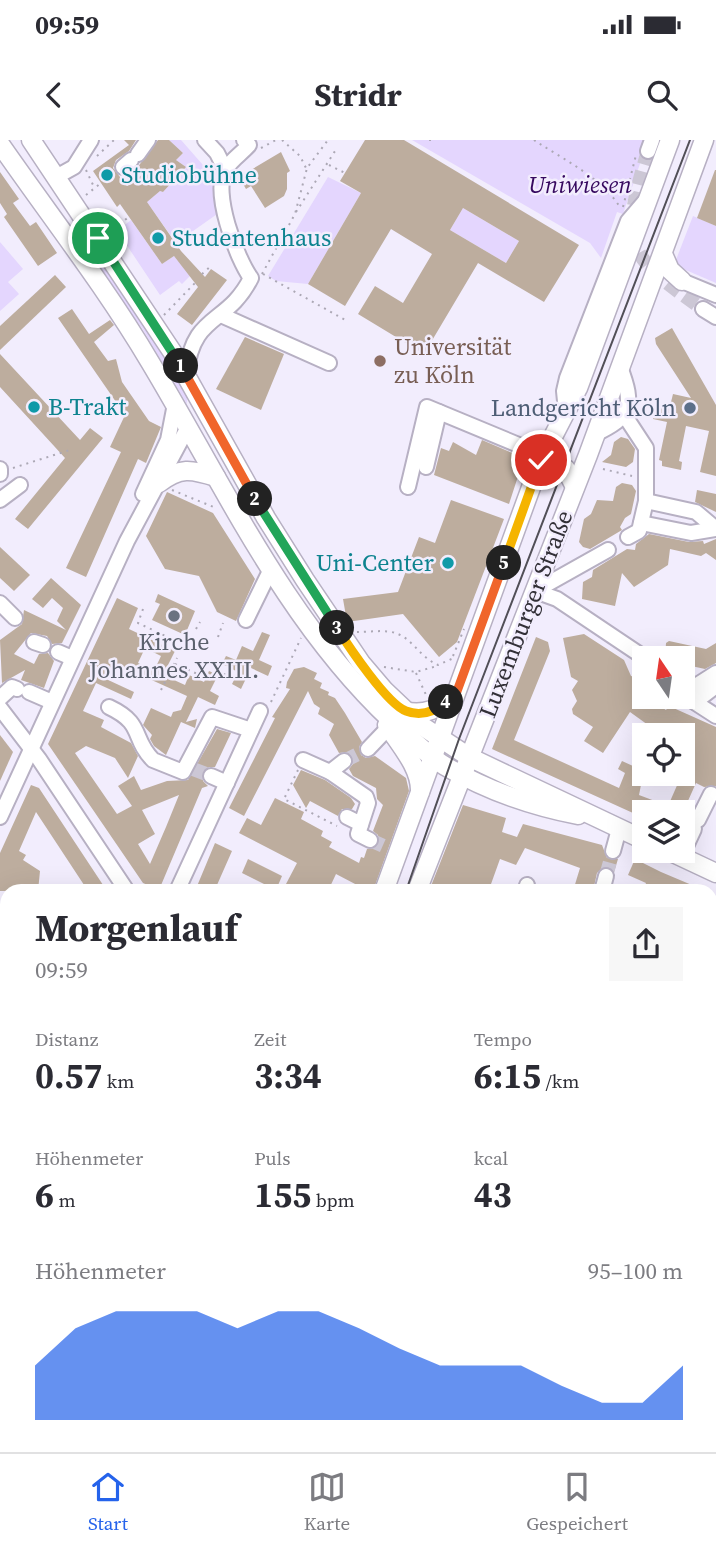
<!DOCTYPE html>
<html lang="de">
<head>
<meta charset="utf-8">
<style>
	body { margin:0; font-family:"Source Serif 4",serif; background:#f7f7f7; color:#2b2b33; height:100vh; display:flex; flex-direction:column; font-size:26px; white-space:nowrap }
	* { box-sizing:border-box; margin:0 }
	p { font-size:23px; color:#7c7c81 }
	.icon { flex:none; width:38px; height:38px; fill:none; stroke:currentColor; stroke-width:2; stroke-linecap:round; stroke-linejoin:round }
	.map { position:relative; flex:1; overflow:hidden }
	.drawer { position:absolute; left:0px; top:744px; width:718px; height:569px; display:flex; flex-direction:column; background:#fff; border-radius:21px 21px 0 0; box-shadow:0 7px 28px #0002 }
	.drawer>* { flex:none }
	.needle { width:46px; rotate:347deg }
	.controls { position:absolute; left:632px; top:506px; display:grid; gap:14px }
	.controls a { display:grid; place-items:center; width:63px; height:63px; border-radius:0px; background:#fff; box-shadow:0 7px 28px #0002; font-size:35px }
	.pin { position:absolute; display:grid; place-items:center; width:60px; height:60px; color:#fff; margin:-30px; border:4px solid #fff; border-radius:50%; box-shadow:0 2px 7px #0007 }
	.km { position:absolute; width:35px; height:35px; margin:-18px; border-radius:50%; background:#222; color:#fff; font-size:19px; line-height:35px; text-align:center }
	.round { display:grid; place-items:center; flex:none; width:74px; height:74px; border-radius:0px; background:#f7f7f7 }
	.summary { display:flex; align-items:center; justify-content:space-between; height:119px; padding:0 35px }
	h1 { font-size:38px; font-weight:700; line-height:52px }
	.metrics { display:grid; grid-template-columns:repeat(3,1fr); gap:10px; height:119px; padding:7px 35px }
	.metrics div { display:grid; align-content:center }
	.metrics b { font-size:35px; font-weight:700 }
	.metrics small { font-size:19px; font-weight:400 }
	.metrics p { font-size:19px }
	.chart { height:196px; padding:14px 35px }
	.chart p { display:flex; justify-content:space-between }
	.chart svg { width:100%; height:126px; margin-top:7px; fill:#2563eb; opacity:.7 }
	.status { display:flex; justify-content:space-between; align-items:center; height:49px; padding:0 35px; background:#fff; direction:ltr }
	.status svg { height:19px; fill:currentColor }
	header { display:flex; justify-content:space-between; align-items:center; height:91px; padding:0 35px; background:#fff; font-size:32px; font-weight:700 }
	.menu { display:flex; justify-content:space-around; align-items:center; height:98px; border-top:2px solid #e1e1e2; background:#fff; font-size:19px; color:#7c7c81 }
	.menu a { display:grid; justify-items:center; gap:4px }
	.menu .current { color:#2563eb }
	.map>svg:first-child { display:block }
</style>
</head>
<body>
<div class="status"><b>09:59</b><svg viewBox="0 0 49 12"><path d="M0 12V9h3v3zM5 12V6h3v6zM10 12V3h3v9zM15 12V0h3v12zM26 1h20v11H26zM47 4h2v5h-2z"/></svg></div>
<header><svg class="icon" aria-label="back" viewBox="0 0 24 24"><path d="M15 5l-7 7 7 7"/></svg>Stridr<svg class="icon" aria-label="search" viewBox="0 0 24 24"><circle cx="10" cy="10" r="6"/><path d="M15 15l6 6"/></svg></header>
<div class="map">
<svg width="716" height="1312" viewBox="0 0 716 1312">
	<rect width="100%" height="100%" fill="#f2edfd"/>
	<!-- green -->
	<g fill="#e4d6fe">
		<path d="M169,0H181L217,41L220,72L176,103L147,62L160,51L163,52L186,27L176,20L183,13Z"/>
		<path d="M412,0H648L623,74L617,72L601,118L590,103Z"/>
		<path d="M328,37L361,53L308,144L276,141L268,136Z"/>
		<path d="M463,68L519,101L506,123L450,90Z"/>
		<path d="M693,76L716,86V143L674,125Z"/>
		<path d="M131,80L162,124L174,116L190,136L182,144L179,141L160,155L124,101L128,98L121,88Z"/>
		<path d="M0,102L23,129L8,142L19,154L0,171Z"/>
		<path d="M102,122L187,253V264L142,188L97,128L98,123Z"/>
		<path d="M715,980L716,981V1117L710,1115V1000Z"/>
	</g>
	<!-- building -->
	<g fill="#bdad9e" fill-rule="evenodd">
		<path d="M124,0H136L129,11L116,20L113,28L127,46L143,34L137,28L158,0H169L183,13L176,20L186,27L163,52L160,51L147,62L181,111L205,137L211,129L227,140L192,185L177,174L198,147L174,116L162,124L120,64L117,67L93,31L129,5Z"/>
		<path d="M365,0H404L579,105L544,162L478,123L424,214L358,174L375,146L403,163L432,114L391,89L345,166L308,144L361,53L340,41ZM463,68L519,101L506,123L450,90Z"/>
		<path d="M281,12L290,31L287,33V49L284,56L265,68L251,46L246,49L239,37Z"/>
		<path d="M715,30H716V86L697,78Z"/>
		<path d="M0,32L19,59L13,63L30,86L36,82L57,113L38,126L4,77L7,74L0,63Z"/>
		<path d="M55,135L66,147L0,210V186Z"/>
		<path d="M72,169L89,194L110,180L114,185L94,202L108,221L116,219L122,242L149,281L161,287L146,323L138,319L86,437L66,428L121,312L110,307L125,275L58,178Z"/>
		<path d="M672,188L716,265V336L700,332L709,291L686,286L679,321L682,322L681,330L662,326V321L659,320L667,282L653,279L656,264L670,266L673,254L691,258L656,204L655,198Z"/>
		<path d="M245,197L284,214L261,270L216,249Z"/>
		<path d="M0,214L80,300L90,288L103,298L28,389L15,379L65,318L0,247Z"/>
		<path d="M621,297L628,299L635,309L633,322L626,327L602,322L611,315L614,302Z"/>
		<path d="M482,300L524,318L509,364L434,335L441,308L449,311L453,302L476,315Z"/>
		<path d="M622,343L632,345L636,351L631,374L625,378L620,387L622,390L590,409L583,407L579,402L584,379L591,374L597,360L613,361L616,347Z"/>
		<path d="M697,350L716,354V372L695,362Z"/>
		<path d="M167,352L213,373L255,439L236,481L217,472L199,436L165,429L146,396Z"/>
		<path d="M451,360L504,379L457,502L439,517L403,474L347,482L343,459L398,452L419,397L435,403Z"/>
		<path d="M649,394L689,402L703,401L704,404L716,399V420L706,413L701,416L670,409L668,425L634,447L622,433L615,466L582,459L583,442L592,437L593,430L627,409L635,410L636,404Z"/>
		<path d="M0,407L30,435L14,451L0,438Z"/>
		<path d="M51,438L81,465L62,503L52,504L47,496L31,493L14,514L34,524L39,514L48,513L54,521L44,548L21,540L25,530L2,543L0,500L22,484L24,470L66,490L57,481L63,468L52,458L43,468L32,459Z"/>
		<path d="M158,454L195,471L185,495L152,480L160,464L155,462Z"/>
		<path d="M117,458L138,468L129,489L175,511L163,535L185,545L189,535L204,542L209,531L218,535L210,551L219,556L215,565L198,557L186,582L197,579L195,588L181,582L166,615L154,606L150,599L152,595L143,585L151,568L171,577L173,572L181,570L187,556L114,523L106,539L134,552L131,559L96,543L83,571L104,580L101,587L131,603L138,616L128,638L115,618L86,606L75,613L117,674L132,666L118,646L134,636L141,650L167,641L188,640L217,589L231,593L215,627H209L203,632V641L208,646L202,648L159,750L143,743L48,604ZM145,508L161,516L154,531L138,523ZM179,655L166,687L150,724L138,704L155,694L142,670Z"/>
		<path d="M262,492L270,495L259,520L272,526L268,536L251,528L241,549L232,544L238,532L222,524L226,516L236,520L242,506L253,511Z"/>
		<path d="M584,494L624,520L631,536L643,539L637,551L644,556L666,570L669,566L716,587V646L704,647L696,643L683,672H644V678L492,609L536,497L548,502L550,511L514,600L619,648L625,633L618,629L622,621L633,626L644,630L639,655L668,666L682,634V595H653L655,590L630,572L603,613L584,601L593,587L573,574L572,569L577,561L572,550L578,541L571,537L563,498Z"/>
		<path d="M669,501L706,509L716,503V523L705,529L682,524V518H665L666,503Z"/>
		<path d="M304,527L317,533L314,539L322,543L320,548L329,552L328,555L335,558L345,573L362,602L359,607L361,615L366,618L375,616L406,638L409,651L373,751H355L357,745L336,734L328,751H299L286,744L297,723L239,693L247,678L261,685L275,658L304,672L301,679L323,691L321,696L332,702L329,707L359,723L361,717L364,718L367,709L375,708L379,704L378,695L373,691L383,665L377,659L376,648L353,636L349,629L353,624L352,616L347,612L339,613L329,595L334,584L318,574L320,568L314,564L308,551L244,676L229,668L275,578L272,577L290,549L286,548L287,542L294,529Z"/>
		<path d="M0,595L13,612L0,641Z"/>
		<path d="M301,630L325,640L351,658L355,664L352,669H342L338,676L310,661L306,668L293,645Z"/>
		<path d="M31,645L39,648L107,751H88L36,672L19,711L26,715L23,720L40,731L38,751H0V713Z"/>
		<path d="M463,665L506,678L502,692L517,697L523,684L602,705L607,718L618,719L614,732L603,727L597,733L593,751H573L580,728L525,708L516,725L500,719L491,744L493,751H429Z"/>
		<path d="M215,703L232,711L217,745L213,744L210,751H195Z"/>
		<path d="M248,719L282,736L276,750L242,733Z"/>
		<path d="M635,719L661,732L706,751L644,748L646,743L628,735Z"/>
	</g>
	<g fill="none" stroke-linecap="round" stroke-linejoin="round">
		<!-- minor-tunnel -->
		<g stroke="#ccc7d5" stroke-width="14" stroke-dasharray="14 7" stroke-linecap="butt">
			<path d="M648,11C620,105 624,114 703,169"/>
			<path d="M344,621L368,609"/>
			<path d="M193,629L211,636"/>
			<path d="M370,700L388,708"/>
			<path d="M606,736L613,711"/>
		</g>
		<defs>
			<g id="minor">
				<path d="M205,0L217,13L225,29"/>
				<path d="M648,11L652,0"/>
				<path d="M138,14L148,0"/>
				<path d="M123,27L131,20"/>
				<path d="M56,37L74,27L91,0"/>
				<path d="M682,141L716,155"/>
				<path d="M703,169L716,177"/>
				<path d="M221,175L329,223"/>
				<path d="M186,234C193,172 227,186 251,138C237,119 211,51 226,29C231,20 242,13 249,5L244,0"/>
				<path d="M566,271L564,251L567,238L628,81L646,60"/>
				<path d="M625,276L646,308V361L639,391L628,397"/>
				<path d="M595,294C631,277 635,266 620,227"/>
				<path d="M426,327L439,272"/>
				<path d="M0,329V334"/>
				<path d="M408,347L427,267L533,311L541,320"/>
				<path d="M143,354L168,300L175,264"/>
				<path d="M0,360L20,345"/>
				<path d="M646,361L696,372L716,389"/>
				<path d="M641,383L691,393L716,389"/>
				<path d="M535,451L557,459L645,518"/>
				<path d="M535,451L608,410"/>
				<path d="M0,463L15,478"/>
				<path d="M246,480L271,429"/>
				<path d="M34,502L43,505"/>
				<path d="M58,512L72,518"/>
				<path d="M29,552L52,562"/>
				<path d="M682,554L716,576"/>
				<path d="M683,554L716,533"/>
				<path d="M0,558L12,547L17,549"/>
				<path d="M695,562L716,546"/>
				<path d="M109,567C145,584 131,598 153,620L183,632L212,577L251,590"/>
				<path d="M0,568L39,619L127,751"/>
				<path d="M368,609L389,587"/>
				<path d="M303,620L330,632"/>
				<path d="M344,621L330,632L366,657L368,663L358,694L370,700"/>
				<path d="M211,636L227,643"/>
				<path d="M0,677L127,401L188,287"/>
				<path d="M347,677L361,684"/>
				<path d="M698,680L711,654"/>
				<path d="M613,711L619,689"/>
				<path d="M681,717L694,689"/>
				<path d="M177,751L260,571"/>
				<path d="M526,751L527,745"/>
				<path d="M602,751L606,736"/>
				<path d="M0,798L7,799"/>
				<path d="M0,1066L7,1069"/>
				<path d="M0,1151L7,1154"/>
				<path d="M710,1231L716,1207"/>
				<path d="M506,1306L522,1312"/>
				<path d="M13,1312L15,1306"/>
				<path d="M334,1312L337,1306"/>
				<path d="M468,1312L470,1306"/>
				<path d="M670,1312L671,1306"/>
				<path d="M691,1312L693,1306"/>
			</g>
			<g id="major">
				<path d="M31,0L175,216L266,378L305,440L361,523L384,550L422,586L469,617L644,700"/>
				<path d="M0,4C50,76 105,146 150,222C224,345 286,482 392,581C409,596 425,614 445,626C486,650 531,666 578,675"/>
				<path d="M663,114L670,130L682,141"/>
				<path d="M541,320L566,329L575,347"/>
				<path d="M159,343C180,327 191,329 216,337"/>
				<path d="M403,571C427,576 437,569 455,554"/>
				<path d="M387,585C400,605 421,628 420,652"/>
				<path d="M667,710L716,733"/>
				<path d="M384,751L541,320L578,248L670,0"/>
				<path d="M417,751L588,315L704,0"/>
				<path d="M175,1312L178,1306"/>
				<path d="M209,1312L211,1306"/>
			</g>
		</defs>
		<!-- minor casing -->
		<use href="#minor" stroke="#b7b0c3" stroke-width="18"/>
		<!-- major casing -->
		<use href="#major" stroke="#b7b0c3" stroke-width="21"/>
		<!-- path -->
		<g stroke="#aca8b5" stroke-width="2" stroke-dasharray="2 5" stroke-linecap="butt">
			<path d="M282,0L300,16L306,28"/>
			<path d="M429,0H436"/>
			<path d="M534,0C564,20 603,38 621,69"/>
			<path d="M261,8L276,0"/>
			<path d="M97,16L114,0"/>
			<path d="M329,25L345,33"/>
			<path d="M86,30L94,47"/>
			<path d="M86,55L101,43"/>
			<path d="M623,67L636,15"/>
			<path d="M296,72L337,8"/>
			<path d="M108,92L129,77"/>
			<path d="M202,134L211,126"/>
			<path d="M262,134L295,74L307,28L328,0"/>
			<path d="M263,134L347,181"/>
			<path d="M164,175L195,143"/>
			<path d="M13,328L73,309"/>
			<path d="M603,329L632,336"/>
			<path d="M172,350L216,368"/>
			<path d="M143,469L138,483L174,500"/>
			<path d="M196,489L200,482"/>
			<path d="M357,492C370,492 387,489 398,494C413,500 420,517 438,525L456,517"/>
			<path d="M218,497L223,483"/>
			<path d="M453,516L464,489"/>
			<path d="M175,524L202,536"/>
			<path d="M384,527L416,532L437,526"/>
			<path d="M217,531L226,535"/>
			<path d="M416,533L427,557"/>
			<path d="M161,550L177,518"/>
			<path d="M271,562L301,498"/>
			<path d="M298,630L284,659L337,686"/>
			<path d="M0,1083L7,1086"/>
			<path d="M710,1096L716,1099"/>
			<path d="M0,1112L7,1114"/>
			<path d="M0,1135L7,1138"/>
		</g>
		<!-- minor -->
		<use href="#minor" stroke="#fff" stroke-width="14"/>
		<!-- major -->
		<use href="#major" stroke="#fff" stroke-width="18"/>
		<!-- tram -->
		<g stroke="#514f57" stroke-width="2">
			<path d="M406,751L459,599L690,0"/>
			<path d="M187,1312L189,1306"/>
		</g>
	</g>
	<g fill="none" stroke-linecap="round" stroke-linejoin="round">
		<defs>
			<path id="split-1" d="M98,98L181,226"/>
			<path id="split-2" d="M181,226L255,359"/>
			<path id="split-3" d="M255,359L337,488"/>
			<path id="split-4" d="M337,488C349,507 387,564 406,571C421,577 434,572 446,562"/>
			<path id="split-5" d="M446,562L456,554L504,423"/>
			<path id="split-6" d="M504,423L541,320"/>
		</defs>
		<!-- split-1 casing -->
		<use href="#split-1" stroke="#fff" stroke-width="14"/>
		<!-- split-2 casing -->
		<use href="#split-2" stroke="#fff" stroke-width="14"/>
		<!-- split-3 casing -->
		<use href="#split-3" stroke="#fff" stroke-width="14"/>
		<!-- split-4 casing -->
		<use href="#split-4" stroke="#fff" stroke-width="14"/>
		<!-- split-5 casing -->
		<use href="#split-5" stroke="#fff" stroke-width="14"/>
		<!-- split-6 casing -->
		<use href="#split-6" stroke="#fff" stroke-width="14"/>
		<!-- split-1 -->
		<use href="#split-1" stroke="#22a559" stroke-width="9"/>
		<!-- split-2 -->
		<use href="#split-2" stroke="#f0652b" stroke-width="9"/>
		<!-- split-3 -->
		<use href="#split-3" stroke="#22a559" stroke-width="9"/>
		<!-- split-4 -->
		<use href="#split-4" stroke="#f5b400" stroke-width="9"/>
		<!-- split-5 -->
		<use href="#split-5" stroke="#f0652b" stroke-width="9"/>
		<!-- split-6 -->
		<use href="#split-6" stroke="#f5b400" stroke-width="9"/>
	</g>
	<!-- markers -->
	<g fill="#0f9aa8" stroke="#f2edfd" stroke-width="2.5">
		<circle cx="107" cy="35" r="7"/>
		<circle cx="158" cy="98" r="7"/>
		<circle cx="34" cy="267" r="7"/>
		<circle cx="448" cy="423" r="7"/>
	</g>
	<circle fill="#8d6e63" stroke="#f2edfd" stroke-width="2.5" cx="380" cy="221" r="7"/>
	<circle fill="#5c6f8a" stroke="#f2edfd" stroke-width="2.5" cx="690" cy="268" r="7"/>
	<circle fill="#6b7280" stroke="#f2edfd" stroke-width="2.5" cx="174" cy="476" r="7"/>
	<g text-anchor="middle" stroke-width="5" stroke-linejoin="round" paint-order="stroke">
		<!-- culture labels -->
		<g font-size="24" fill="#0d838f" stroke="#f2edfd" text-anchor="start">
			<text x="121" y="43">Studiobühne</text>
			<text x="172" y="106">Studentenhaus</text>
			<text x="48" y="275">B-Trakt</text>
			<text x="434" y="431" text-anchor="end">Uni-Center</text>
		</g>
		<!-- park labels -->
		<g font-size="24" font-style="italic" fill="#36095f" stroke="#f2edfd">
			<text x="580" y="53">Uniwiesen</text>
		</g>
		<!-- education labels -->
		<g font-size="24" fill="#785e54" stroke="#f2edfd" text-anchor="start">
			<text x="394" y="215">Universität<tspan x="394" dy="28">zu Köln</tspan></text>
		</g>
		<!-- service labels -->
		<g font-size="24" fill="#4e5e75" stroke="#f2edfd" text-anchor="end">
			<text x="676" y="276">Landgericht Köln</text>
		</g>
		<!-- street labels -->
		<g font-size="24" fill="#323037" stroke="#f2edfd">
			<text transform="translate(526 474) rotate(-69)" y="8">Luxemburger Straße</text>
		</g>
		<!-- worship labels -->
		<g font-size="24" fill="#5b616d" stroke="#f2edfd">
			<text x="174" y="510">Kirche<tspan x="174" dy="28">Johannes XXIII.</tspan></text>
		</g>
	</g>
</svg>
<div class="controls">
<a><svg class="needle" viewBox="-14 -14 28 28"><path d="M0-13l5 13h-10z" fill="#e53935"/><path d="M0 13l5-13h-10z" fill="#7c7c81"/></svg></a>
<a><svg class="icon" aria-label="locate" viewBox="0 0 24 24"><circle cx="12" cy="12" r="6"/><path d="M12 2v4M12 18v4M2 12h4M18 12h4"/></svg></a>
<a><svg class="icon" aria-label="layers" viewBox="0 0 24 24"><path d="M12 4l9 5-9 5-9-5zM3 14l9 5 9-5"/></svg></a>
</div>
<div class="pin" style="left:98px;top:98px;background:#1e9e55"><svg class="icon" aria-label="arrive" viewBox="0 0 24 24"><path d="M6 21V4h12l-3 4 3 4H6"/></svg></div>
<div class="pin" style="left:541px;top:320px;background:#d93025"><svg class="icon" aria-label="check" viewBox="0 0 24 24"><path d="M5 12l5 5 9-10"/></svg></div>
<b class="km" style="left:181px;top:226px">1</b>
<b class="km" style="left:255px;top:359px">2</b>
<b class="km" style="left:337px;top:488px">3</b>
<b class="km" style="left:446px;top:562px">4</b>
<b class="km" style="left:504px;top:423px">5</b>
<section class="drawer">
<div class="summary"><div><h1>Morgenlauf</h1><p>09:59</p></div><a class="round"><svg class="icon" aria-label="share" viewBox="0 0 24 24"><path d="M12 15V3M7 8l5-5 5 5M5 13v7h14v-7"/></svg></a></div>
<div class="metrics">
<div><p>Distanz</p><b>0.57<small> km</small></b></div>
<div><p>Zeit</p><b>3:34</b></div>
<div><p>Tempo</p><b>6:15<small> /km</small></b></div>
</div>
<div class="metrics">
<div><p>Höhenmeter</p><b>6<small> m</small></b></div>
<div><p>Puls</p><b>155<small> bpm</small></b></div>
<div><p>kcal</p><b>43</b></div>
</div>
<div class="chart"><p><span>Höhenmeter</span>95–100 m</p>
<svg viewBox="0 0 160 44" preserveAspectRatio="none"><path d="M0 44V25L10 12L20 6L30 6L40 6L50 12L60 6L70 6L80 12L90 19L100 25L110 25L120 25L130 32L140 38L150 38L160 25V44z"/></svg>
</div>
</section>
</div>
<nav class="menu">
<a class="current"><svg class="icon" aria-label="home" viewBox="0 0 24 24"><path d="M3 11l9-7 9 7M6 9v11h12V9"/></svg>Start</a>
<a><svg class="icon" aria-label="map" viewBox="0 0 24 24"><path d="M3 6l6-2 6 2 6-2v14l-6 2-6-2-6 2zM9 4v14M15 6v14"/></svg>Karte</a>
<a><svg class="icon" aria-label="saved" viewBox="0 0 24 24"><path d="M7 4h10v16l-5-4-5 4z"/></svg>Gespeichert</a>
</nav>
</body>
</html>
